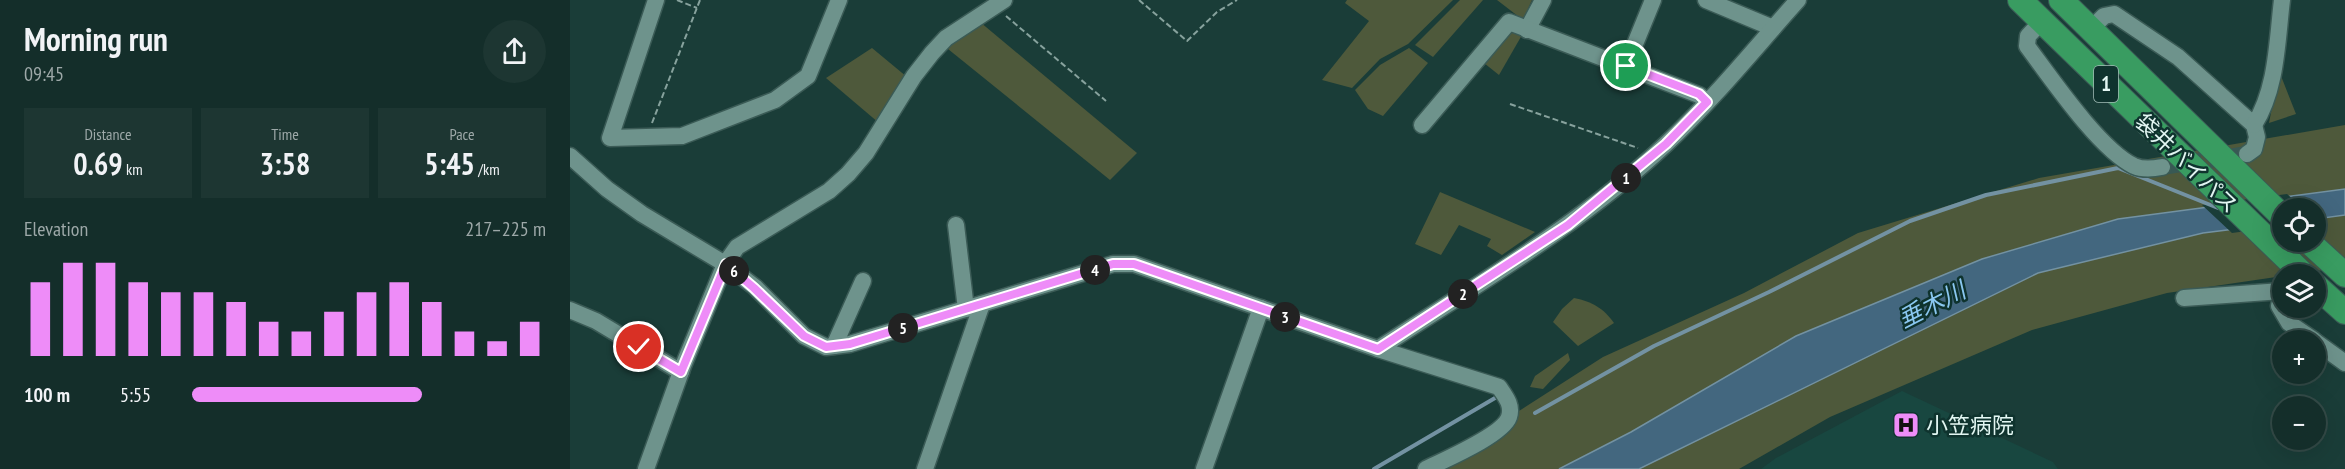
<!DOCTYPE html>
<html lang="en">
<head>
<meta charset="utf-8">
<style>
	body { margin:0; font-family:"PT Sans Narrow","Noto Sans JP",sans-serif; background:#1d3632; color:#f1f3f6; height:100vh; display:flex; flex-direction:column; font-size:22px; white-space:nowrap }
	* { box-sizing:border-box; margin:0 }
	p { font-size:20px; color:#9da8a8 }
	.icon { flex:none; width:33px; height:33px; fill:none; stroke:currentColor; stroke-width:2; stroke-linecap:round; stroke-linejoin:round }
	.map { position:relative; flex:1; overflow:hidden }
	.panel { display:flex; flex-direction:column; background:#142e2a; width:570px }
	.panel>* { flex:none }
	.tools { position:absolute; left:1702px; top:198px; display:grid; gap:12px }
	.tools a { display:grid; place-items:center; width:54px; height:54px; border-radius:50%; background:#142e2a; box-shadow:0 6px 24px #0002,0 0 0 2px #334a47; font-size:30px }
	.pin { position:absolute; display:grid; place-items:center; width:51px; height:51px; color:#fff; margin:-26px; border:3px solid #fff; border-radius:50%; box-shadow:0 2px 6px #0007 }
	.km { position:absolute; width:30px; height:30px; margin:-15px; border-radius:50%; background:#222; color:#fff; font-size:16px; line-height:30px; text-align:center }
	.round { display:grid; place-items:center; flex:none; width:63px; height:63px; border-radius:32px; background:#1d3632 }
	.summary { display:flex; align-items:center; justify-content:space-between; height:102px; padding:0 24px }
	h1 { font-size:33px; font-weight:700; line-height:45px }
	.figures { display:grid; grid-template-columns:repeat(3,1fr); gap:9px; height:102px; padding:6px 24px }
	.figures div { display:grid; align-content:center; border-radius:0px; background:#1d3632; text-align:center }
	.figures b { font-size:30px; font-weight:700 }
	.figures small { font-size:16px; font-weight:400 }
	.figures p { font-size:16px }
	.chart { height:168px; padding:12px 24px }
	.chart p { display:flex; justify-content:space-between }
	.chart svg { width:100%; height:108px; margin-top:6px; stroke:#ee8cf8; stroke-width:6 }
	ul { padding:0 24px; list-style:none; font-size:20px }
	li { display:grid; grid-template-columns:96px 72px 1fr; align-items:center; height:45px }
	li i { height:15px; border-radius:8px; background:#ee8cf8 }
	main { display:flex; flex:1; min-height:0 }
	.map>svg:first-child { display:block }
</style>
</head>
<body>
<main>
<section class="panel">
<div class="summary"><div><h1>Morning run</h1><p>09:45</p></div><a class="round"><svg class="icon" aria-label="share" viewBox="0 0 24 24"><path d="M12 15V3M7 8l5-5 5 5M5 13v7h14v-7"/></svg></a></div>
<div class="figures">
<div><p>Distance</p><b>0.69<small> km</small></b></div>
<div><p>Time</p><b>3:58</b></div>
<div><p>Pace</p><b>5:45<small> /km</small></b></div>
</div>
<div class="chart"><p><span>Elevation</span>217–225 m</p>
<svg viewBox="0 0 160 44" preserveAspectRatio="none"><path d="M5 44V14M15 44V6M25 44V6M35 44V14M45 44V18M55 44V18M65 44V22M75 44V30M85 44V34M95 44V26M105 44V18M115 44V14M125 44V22M135 44V34M145 44V38M155 44V30"/></svg>
</div>
<ul>
<li><b>100 m</b>5:55<i style="width:65%"></i></li>
</ul>
</section>
<div class="map">
<svg width="1775" height="469" viewBox="0 0 1775 469">
	<rect width="100%" height="100%" fill="#1a3d38"/>
	<!-- built -->
	<path fill="#184740" d="M1332,391L1483,462L1488,469H1191L1206,458Z"/>
	<!-- green -->
	<g fill="#4e593b" fill-rule="evenodd">
		<path d="M777,0H883L838,44L810,59L782,88L752,80L799,21L775,3Z"/>
		<path d="M890,0H913L863,57L845,45Z"/>
		<path d="M927,0H962L953,20Z"/>
		<path d="M410,22L567,153L540,180L378,49L387,37Z"/>
		<path d="M943,31L952,35L929,75L914,63Z"/>
		<path d="M302,48L337,77L309,123L256,78Z"/>
		<path d="M839,48L858,63L813,116L798,109L785,90L810,65Z"/>
		<path d="M1709,71L1726,114L1699,123Z"/>
		<path d="M1775,125V267L1597,293L1462,330L1260,417L1169,469H859L1033,357L1174,293L1288,233L1469,178ZM1713,208H1746V242H1713Z"/>
		<path d="M870,192L965,232L932,255L917,246L921,239L889,225L871,255L845,244Z"/>
		<path d="M1004,298C1023,302 1033,308 1044,323L1008,346L983,322L992,309Z"/>
		<path d="M998,353L1000,360L973,389L960,387L965,376Z"/>
	</g>
	<!-- water -->
	<path fill="#43677f" stroke="#7392a2" stroke-width="1.5" d="M1775,189V215L1746,219V208H1713V223L1633,233L1468,273L1069,469H989L1061,432L1226,336L1412,259L1548,219Z"/>
	<!-- pier -->
	<path fill="#1a3d38" d="M1717,194L1733,208H1713V226L1662,233L1632,205Z"/>
	<g fill="none" stroke-linecap="round" stroke-linejoin="round">
		<!-- stream -->
		<g stroke="#7392a2" stroke-width="4">
			<path d="M965,413L1084,346L1199,292L1340,221L1416,195L1548,168L1648,208"/>
			<path d="M804,469L925,398"/>
		</g>
		<!-- minor-tunnel -->
		<path stroke="#385954" stroke-width="16" stroke-dasharray="16 8" stroke-linecap="butt" d="M1592,167L1677,154"/>
		<defs>
			<g id="minor">
				<path d="M86,0L40,138L112,136L205,100L238,76L269,0"/>
				<path d="M1136,0L1203,28"/>
				<path d="M1472,21L1458,36L1457,46C1481,78 1529,149 1564,166C1573,170 1582,169 1592,167"/>
				<path d="M957,30L973,0"/>
				<path d="M1520,30L1534,16L1544,14L1608,57L1684,125L1687,137L1684,149L1677,154"/>
				<path d="M1056,66L1083,0"/>
				<path d="M852,125L939,22L1129,95L1137,102"/>
				<path d="M1684,125C1707,89 1707,41 1712,0"/>
				<path d="M0,156L37,189L72,214L155,264L185,287L234,336L256,347L280,344L543,264H564L808,349L929,387C935,396 943,405 939,417C933,435 874,460 856,469"/>
				<path d="M386,225L396,309"/>
				<path d="M1713,290L1709,306L1719,323L1744,340"/>
				<path d="M1614,298L1712,291"/>
				<path d="M0,310L26,321L111,372"/>
				<path d="M1746,342L1775,363"/>
				<path d="M264,346L293,281"/>
				<path d="M808,349C906,285 1010,225 1096,144C1143,100 1185,48 1228,0"/>
				<path d="M76,469L113,366L155,264L167,247L259,191L278,174L296,153L344,76L362,53L376,38L434,0"/>
				<path d="M355,469L412,304"/>
				<path d="M634,469L691,308"/>
			</g>
			<g id="highway">
				<path d="M1450,0L1733,274"/>
				<path d="M1491,0L1713,217"/>
				<path d="M1739,242L1775,275"/>
				<path d="M1746,286L1775,312"/>
			</g>
		</defs>
		<!-- minor casing -->
		<use href="#minor" stroke="#3b5b56" stroke-width="19"/>
		<!-- highway casing -->
		<use href="#highway" stroke="#3b5b56" stroke-width="26"/>
		<!-- path -->
		<g stroke="#87a29d" stroke-width="2" stroke-dasharray="6 3" stroke-linecap="butt">
			<path d="M107,0L127,8"/>
			<path d="M569,0L617,41L647,12L667,0"/>
			<path d="M436,16L536,101"/>
			<path d="M940,104L1068,148"/>
			<path d="M82,123L130,0"/>
		</g>
		<!-- minor -->
		<use href="#minor" stroke="#6e938c" stroke-width="16"/>
		<!-- highway -->
		<use href="#highway" stroke="#399c61" stroke-width="24"/>
	</g>
	<g fill="none" stroke-linecap="round" stroke-linejoin="round">
		<defs>
			<path id="route" d="M69,347L111,372L156,264L184,288L234,336L256,347L280,344L543,264H564L808,349L998,225L1096,144L1137,102L1129,94L1056,66"/>
		</defs>
		<!-- route casing -->
		<use href="#route" stroke="#fff" stroke-width="12"/>
		<!-- route -->
		<use href="#route" stroke="#ee8cf8" stroke-width="8"/>
	</g>
	<!-- icons -->
	<defs>
		<symbol id="hospital-square" viewBox="-11 -11 22 22"><rect x="-9" y="-9" width="18" height="18" rx="4" fill="#ee8cf8" stroke="#0f332e"/><path d="M-5-5h3v3.5h4V-5h3V5h-3V1.5h-4V5h-3Z" fill="#111"/></symbol>
	</defs>
	<g fill-rule="evenodd">
		<use href="#hospital-square" x="1321" y="410" width="30" height="30"/>
	</g>
	<g text-anchor="middle" stroke-width="5" stroke-linejoin="round" paint-order="stroke">
		<!-- shield labels -->
		<rect fill="#0f332e" stroke="#a3bcb7" stroke-width="1.5" x="1524" y="66" width="24" height="36" rx="4.5"/>
		<g font-size="21" font-weight="bold" fill="#e2f6f2">
			<text x="1536" y="91">1</text>
		</g>
		<!-- street labels -->
		<g font-size="22" fill="#e2f6f2" stroke="#0f332e">
			<text transform="translate(1617 163) rotate(44)" y="8">袋井バイパス</text>
		</g>
		<!-- poi labels -->
		<g font-size="22" fill="#e2f6f2" stroke="#0f332e" text-anchor="start">
			<text x="1356" y="433">小笠病院</text>
		</g>
		<!-- water labels -->
		<g font-size="24" font-style="italic" fill="#8ac7f0" stroke="#0f332e">
			<text transform="translate(1362 305) rotate(-27)" y="8">垂木川</text>
		</g>
	</g>
</svg>
<div class="tools">
<a><svg class="icon" aria-label="locate" viewBox="0 0 24 24"><circle cx="12" cy="12" r="6"/><path d="M12 2v4M12 18v4M2 12h4M18 12h4"/></svg></a>
<a><svg class="icon" aria-label="layers" viewBox="0 0 24 24"><path d="M12 4l9 5-9 5-9-5zM3 14l9 5 9-5"/></svg></a>
<a>+</a>
<a>−</a>
</div>
<div class="pin" style="left:1056px;top:66px;background:#1e9e55"><svg class="icon" aria-label="arrive" viewBox="0 0 24 24"><path d="M6 21V4h12l-3 4 3 4H6"/></svg></div>
<div class="pin" style="left:69px;top:347px;background:#d93025"><svg class="icon" aria-label="check" viewBox="0 0 24 24"><path d="M5 12l5 5 9-10"/></svg></div>
<b class="km" style="left:1056px;top:178px">1</b>
<b class="km" style="left:893px;top:294px">2</b>
<b class="km" style="left:715px;top:317px">3</b>
<b class="km" style="left:525px;top:270px">4</b>
<b class="km" style="left:333px;top:328px">5</b>
<b class="km" style="left:164px;top:271px">6</b>
</div>
</main>
</body>
</html>
